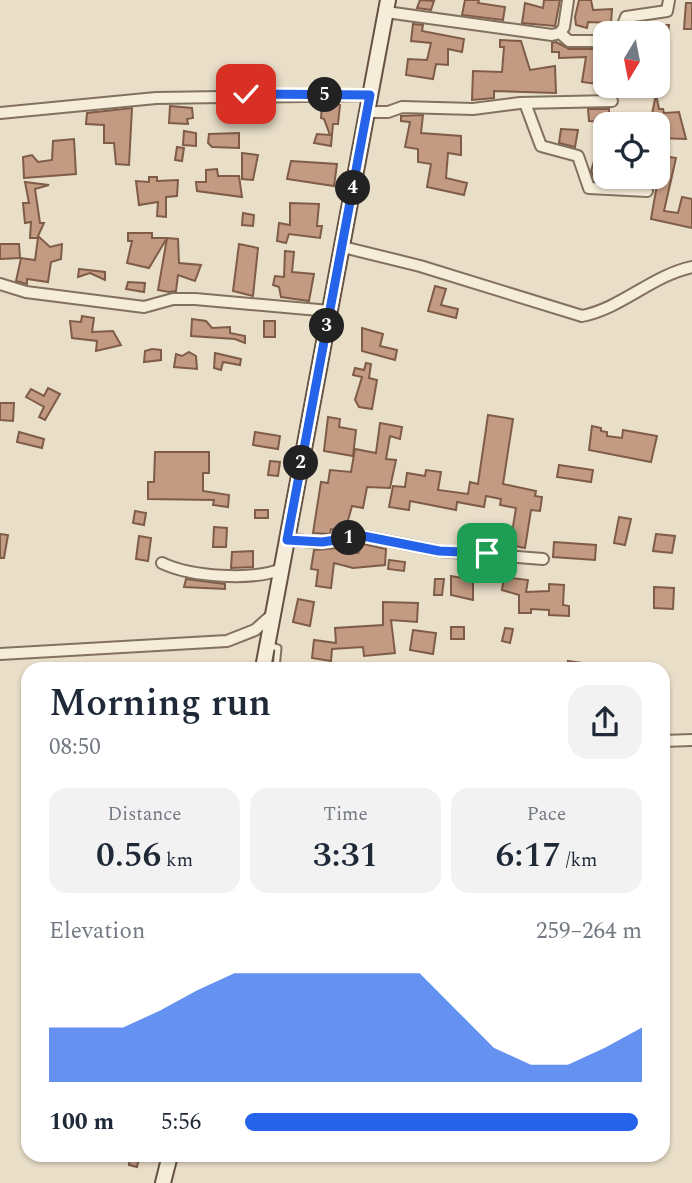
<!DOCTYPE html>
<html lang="en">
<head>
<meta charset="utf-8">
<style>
	body { margin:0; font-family:Spectral,serif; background:#f2f2f3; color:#1f2937; height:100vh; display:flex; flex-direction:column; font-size:26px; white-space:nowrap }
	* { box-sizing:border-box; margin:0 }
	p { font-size:23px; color:#747a83 }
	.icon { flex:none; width:38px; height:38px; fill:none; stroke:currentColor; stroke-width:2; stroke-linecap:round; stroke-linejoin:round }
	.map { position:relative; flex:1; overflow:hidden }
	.details { position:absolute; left:21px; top:662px; width:649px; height:500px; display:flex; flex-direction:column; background:#fff; border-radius:21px; box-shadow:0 2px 5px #0004 }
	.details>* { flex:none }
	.needle { width:46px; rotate:190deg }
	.buttons { position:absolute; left:593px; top:21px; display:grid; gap:14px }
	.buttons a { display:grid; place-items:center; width:77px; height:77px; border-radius:14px; background:#fff; box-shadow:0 2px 5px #0004; font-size:35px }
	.pin { position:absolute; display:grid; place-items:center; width:60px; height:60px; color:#fff; margin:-30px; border-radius:14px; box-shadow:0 4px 10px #0006 }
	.km { position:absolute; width:35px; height:35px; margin:-18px; border-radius:50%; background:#222; color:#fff; font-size:19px; line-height:35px; text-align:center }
	.round { display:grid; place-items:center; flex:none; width:74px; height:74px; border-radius:21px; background:#f2f2f3 }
	.overview { display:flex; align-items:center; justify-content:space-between; height:119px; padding:0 28px }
	h1 { font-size:38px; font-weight:600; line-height:52px }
	.metrics { display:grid; grid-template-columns:repeat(3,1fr); gap:10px; height:119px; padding:7px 28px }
	.metrics div { display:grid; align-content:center; border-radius:18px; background:#f2f2f3; text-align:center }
	.metrics b { font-size:35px; font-weight:600 }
	.metrics small { font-size:19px; font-weight:400 }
	.metrics p { font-size:19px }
	.chart { height:196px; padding:14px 28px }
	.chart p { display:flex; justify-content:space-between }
	.chart svg { width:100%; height:126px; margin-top:7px; fill:#2563eb; opacity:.7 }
	ul { padding:0 28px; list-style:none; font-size:23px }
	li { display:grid; grid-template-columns:112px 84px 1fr; align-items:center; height:52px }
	li i { height:18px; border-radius:9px; background:#2563eb }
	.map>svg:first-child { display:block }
</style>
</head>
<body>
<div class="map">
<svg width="692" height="1183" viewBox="0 0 692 1183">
	<rect width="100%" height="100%" fill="#e9dec8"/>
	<!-- building -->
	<g fill="#c39b82" stroke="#7f5c48" stroke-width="2">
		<path d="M420,0L434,1L431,10L417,8Z"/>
		<path d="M465,0H479L478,3L505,7L503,20L462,15Z"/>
		<path d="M544,0H560L555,26L522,23L525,3L543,8Z"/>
		<path d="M579,0H591L593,10L612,9L611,23L588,22L587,28L576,25L575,17Z"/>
		<path d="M686,3H692V29H684Z"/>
		<path d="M413,24L423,25L422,31L464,39L462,52L448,49V65L436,64L433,79L406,75L408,59L427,60L431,43L411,41Z"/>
		<path d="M649,25H669L667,41L658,40V33L648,32Z"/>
		<path d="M500,40L521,41L530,70L555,66L556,93L494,91V98L472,100L473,71L502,72L504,47H500Z"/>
		<path d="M556,42L569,49H606V85L582,82L586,57L559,58V52H552V43Z"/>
		<path d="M604,86H625V95L603,93Z"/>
		<path d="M656,94L659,109H663L664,113L679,112L686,139L658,138V124H650Z"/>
		<path d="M334,103L340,105L338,124H333L331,146L314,143L317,134L330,135L324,119L321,118L322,104Z"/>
		<rect x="220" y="105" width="17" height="5"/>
		<path d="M170,106L192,108L193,118L187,119L188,124L169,123Z"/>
		<path d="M132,108L129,165L116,164L114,143H104V125L86,124L87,113Z"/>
		<path d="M588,109H609V114L631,115L632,124L589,121Z"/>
		<path d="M423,115L421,133L461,136V155L448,153L446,178L467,183L464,195L427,187L431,164L418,162V149L405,147L410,122L401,121V116Z"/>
		<path d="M561,129L578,130L575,147L559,143Z"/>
		<path d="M184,131L196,133V146L183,145Z"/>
		<path d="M239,133V148L212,147L208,143L209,134Z"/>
		<path d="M74,139L76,174L24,178L23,157L32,155L38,162L52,160L53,141Z"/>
		<path d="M177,147L184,148L182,161L175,160Z"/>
		<path d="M242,153L258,155L253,180L242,179Z"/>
		<path d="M658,155L676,158L664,211L678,213L682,197L692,199V228L651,219L658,179Z"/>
		<path d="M291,161L337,164L334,186L287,179Z"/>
		<path d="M594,161L606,162V179L594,178L591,171Z"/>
		<path d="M217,169L218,176H239L242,197L197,191L196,182H206V170Z"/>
		<path d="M149,177H157V181L178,180L177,196L166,197V217L157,216L158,202L139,205L136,181L149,182Z"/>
		<path d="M25,182L49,185L35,189L40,223H44L38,236L50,247L62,244L61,259L51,262L48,282L27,279V284L16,281L21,258L35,260L38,238H30L31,222L25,223L23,203H29Z"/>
		<path d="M290,203L319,204L317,226H322L320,238L289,234L286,243L277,241L279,223L290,225Z"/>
		<path d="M243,213L254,215L253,226L242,225Z"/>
		<path d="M128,233H152V238H167L149,268L127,263L132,241H128Z"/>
		<path d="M167,238L178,239L179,263L201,265L195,281L178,275L176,291L169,292L158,290Z"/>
		<path d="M0,244H19L20,258L0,259Z"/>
		<path d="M239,244L258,248L253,296L233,291Z"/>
		<path d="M285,251L294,252L292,272L314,274L309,301L281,297L279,287L273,285L275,276L284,277Z"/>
		<path d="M79,269L105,272V280L90,273L78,277Z"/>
		<path d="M128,282L145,283L144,292L126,289Z"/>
		<path d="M435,286L446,289L441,305L458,309L456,318L428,311Z"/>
		<path d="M82,316L94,318L92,332L113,331L121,345L96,351L97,341L72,338L70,321L81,322Z"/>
		<path d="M192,319L206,321L212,328L230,327V333L245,336V343L235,339L191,336Z"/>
		<rect x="264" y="321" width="11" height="16"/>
		<path d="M362,328L383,334L380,346L397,350L395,360L362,351Z"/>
		<path d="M152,349L161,350V360L144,362L145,351Z"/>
		<path d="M189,352L196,356L197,369L174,367L176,354L182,356Z"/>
		<path d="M215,353L241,359L240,365L223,362L221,370L214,368Z"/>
		<path d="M366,363L371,364L369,378L377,380L372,409L359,407L355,400L362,377L353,375L355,368L364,370Z"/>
		<path d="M48,388L60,394L45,420L39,417L44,407L26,397L31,389L44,396Z"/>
		<path d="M0,403H14L13,421L0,420Z"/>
		<path d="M488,415L513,419L503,484L536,491L535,496L542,497L540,511L531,510L525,548L510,545L516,508L500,505L501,499L486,496L484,507L457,502L456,510L410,501L409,510L389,507L393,486L405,487L407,473L425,476L426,470L441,472L438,490L468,494L470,482L478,484Z"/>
		<path d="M328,417L340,419L339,427L356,430L353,456L324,451Z"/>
		<path d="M380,423L402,427L400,439L390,436L386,459L396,460L390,488L367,487L363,508L352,506L345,531L331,529L330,534L313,533L321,482L328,483L330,470L351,472L355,449L376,453Z"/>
		<path d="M592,426L601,428V431L607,432V436L622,438L623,430L657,436L651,462L589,450Z"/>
		<path d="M19,432L44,439L42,448L17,442Z"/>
		<path d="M255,432L280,436L278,449L253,445Z"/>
		<path d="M155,452H209V473H203V491L229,495L228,507L213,505L214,500L148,499V482H154Z"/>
		<path d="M270,461L280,462L278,476L268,475Z"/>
		<path d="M559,465L593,470L591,482L557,477Z"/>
		<rect x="255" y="510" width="13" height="8"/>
		<path d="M135,511L146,513L144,525L133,523Z"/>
		<path d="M619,517L631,519L625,545L614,543Z"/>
		<path d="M214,527L227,528L226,547H213Z"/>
		<path d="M0,534L8,535L4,558H0Z"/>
		<path d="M656,534L675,536L672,553L653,551Z"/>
		<path d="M139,536L151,538L148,561L136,559Z"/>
		<path d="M554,542L596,545L595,560L553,557Z"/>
		<path d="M363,544L386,549L385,565L353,568L334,563L331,588L316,586L318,570L311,569L314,550L339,548L358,553Z"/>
		<path d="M253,551V567L231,568L232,552Z"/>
		<path d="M389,560L405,562L404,571L388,569Z"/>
		<path d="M451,576L473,580V600L451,595Z"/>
		<path d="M504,577L528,580L526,592L549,591V584L564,585L563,605L569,606V616L549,615V610L531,609V613H519V595L502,590Z"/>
		<path d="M186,579L225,584V589L184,587Z"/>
		<path d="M435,579H444L442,595H434Z"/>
		<path d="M654,587L674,588L673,609L654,608Z"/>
		<path d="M298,599L314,602L310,626L293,622Z"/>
		<path d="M383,602L418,603L417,622L391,620L395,653L364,656L363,647L332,649L331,661L312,658L314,640L336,643L335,628L383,625Z"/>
		<rect x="451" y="627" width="13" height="12"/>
		<path d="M505,628L513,629L510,643L502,641Z"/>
		<path d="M413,630L436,633L433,654L410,650Z"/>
		<path d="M568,661L590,664V668H567Z"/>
		<path d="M130,1155H140L137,1167L129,1165Z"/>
	</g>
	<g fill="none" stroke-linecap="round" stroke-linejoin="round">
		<defs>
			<path id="lane" d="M268,645L278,648L276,668"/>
			<g id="street">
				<path d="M386,12L552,35L560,33L564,27L568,0"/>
				<path d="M560,33L569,41H606"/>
				<path d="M620,33L626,17L667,11L669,0"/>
				<path d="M525,103L541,146L578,156L589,188L647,191"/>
				<path d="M367,112H388L402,107L473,109L520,103L612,101"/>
				<path d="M0,113L156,98L370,95"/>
				<path d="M343,247L420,266L582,316C622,308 651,276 692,267"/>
				<path d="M0,284L26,292L144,307L173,299H195L330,311"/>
				<path d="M287,539L322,543L363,536L439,551L543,559"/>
				<path d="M162,563C191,577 252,581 282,569"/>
				<path d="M0,654L227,641L255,630L274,613"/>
				<path d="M663,741L692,740"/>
			</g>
			<g id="secondary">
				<path d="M263,668L388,0"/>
				<path d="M163,1183L170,1155"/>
			</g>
		</defs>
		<!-- lane casing -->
		<use href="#lane" stroke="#83715f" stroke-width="9"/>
		<!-- street casing -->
		<use href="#street" stroke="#83715f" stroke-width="14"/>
		<!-- secondary casing -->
		<use href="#secondary" stroke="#655242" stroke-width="18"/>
		<!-- lane -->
		<use href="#lane" stroke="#f5ecda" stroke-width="5"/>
		<!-- street -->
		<use href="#street" stroke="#f5ecda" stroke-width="10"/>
		<!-- secondary -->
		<use href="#secondary" stroke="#f5ecda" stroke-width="14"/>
	</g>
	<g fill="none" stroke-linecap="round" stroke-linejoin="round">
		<defs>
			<path id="route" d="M246,94L370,95L287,540L322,542L363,536L439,551L487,553"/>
		</defs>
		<!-- route casing -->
		<use href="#route" stroke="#fff" stroke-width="14"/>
		<!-- route -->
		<use href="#route" stroke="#2563eb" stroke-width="9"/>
	</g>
</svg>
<div class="buttons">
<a><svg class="needle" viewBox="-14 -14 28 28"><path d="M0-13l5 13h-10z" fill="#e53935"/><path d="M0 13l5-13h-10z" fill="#747a83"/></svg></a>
<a><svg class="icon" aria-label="locate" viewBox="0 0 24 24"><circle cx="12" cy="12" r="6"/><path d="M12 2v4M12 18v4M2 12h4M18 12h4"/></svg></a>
</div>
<div class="pin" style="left:487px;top:553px;background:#1e9e55"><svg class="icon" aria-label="arrive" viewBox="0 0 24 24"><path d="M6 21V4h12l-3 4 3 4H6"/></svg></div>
<div class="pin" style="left:246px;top:94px;background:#d93025"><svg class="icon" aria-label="check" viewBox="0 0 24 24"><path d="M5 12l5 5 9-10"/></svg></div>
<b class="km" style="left:349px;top:538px">1</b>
<b class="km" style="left:301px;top:463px">2</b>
<b class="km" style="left:327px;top:326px">3</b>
<b class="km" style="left:353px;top:188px">4</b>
<b class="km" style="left:325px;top:95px">5</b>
<section class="details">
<div class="overview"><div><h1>Morning run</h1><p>08:50</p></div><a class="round"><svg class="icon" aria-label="share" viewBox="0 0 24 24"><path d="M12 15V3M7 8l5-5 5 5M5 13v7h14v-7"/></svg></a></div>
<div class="metrics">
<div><p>Distance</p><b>0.56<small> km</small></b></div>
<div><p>Time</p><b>3:31</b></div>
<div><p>Pace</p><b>6:17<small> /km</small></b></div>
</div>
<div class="chart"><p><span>Elevation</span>259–264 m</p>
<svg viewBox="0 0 160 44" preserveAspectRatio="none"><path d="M0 44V25L10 25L20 25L30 19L40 12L50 6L60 6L70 6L80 6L90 6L100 6L110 19L120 32L130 38L140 38L150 32L160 25V44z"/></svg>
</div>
<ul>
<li><b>100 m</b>5:56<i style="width:99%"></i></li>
</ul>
</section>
</div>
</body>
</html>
